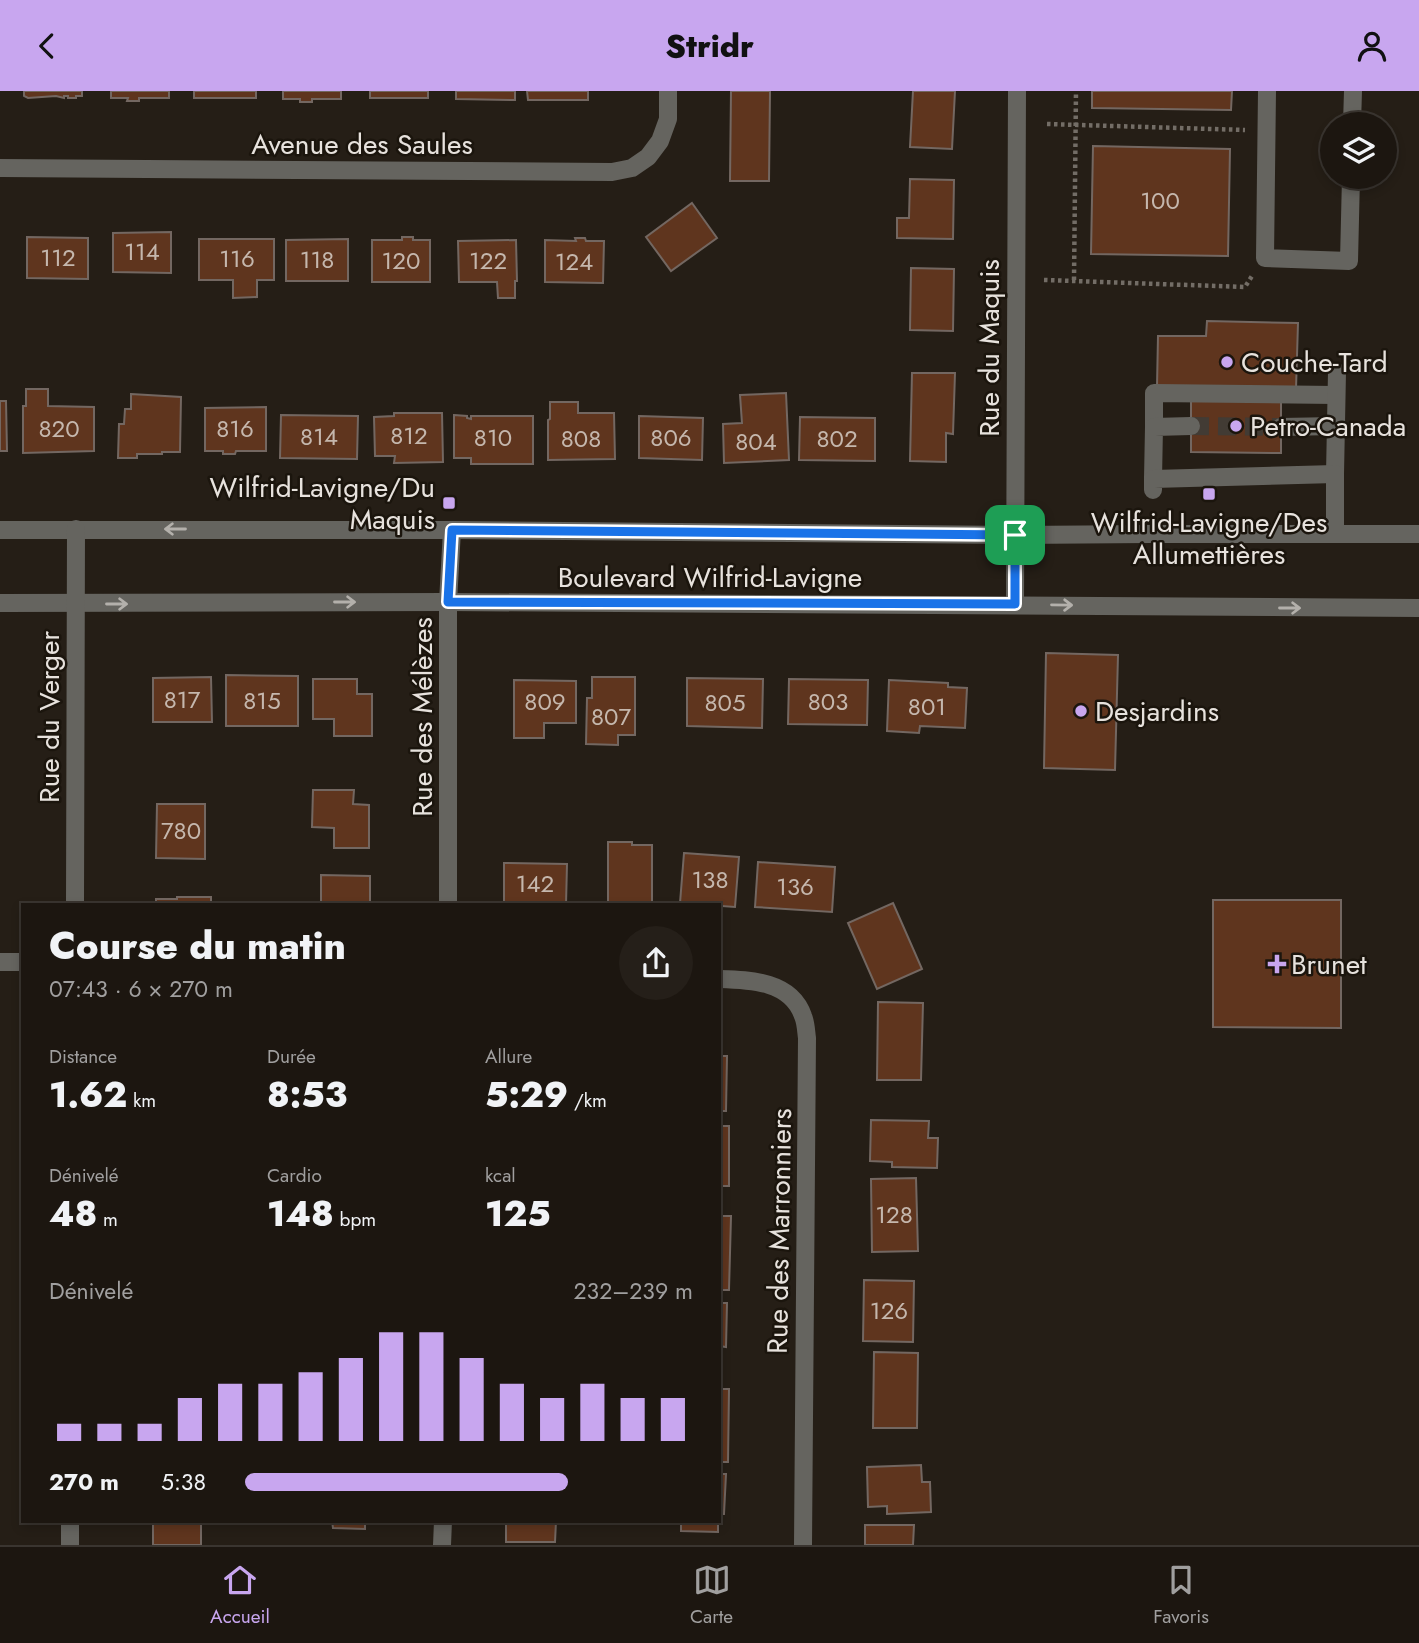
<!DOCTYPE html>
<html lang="fr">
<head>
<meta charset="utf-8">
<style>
	body { margin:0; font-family:Jost,sans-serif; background:#251f19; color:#f1f3f6; height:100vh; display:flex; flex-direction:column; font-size:26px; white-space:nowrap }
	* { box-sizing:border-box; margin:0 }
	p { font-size:23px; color:#a09f9f }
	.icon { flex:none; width:38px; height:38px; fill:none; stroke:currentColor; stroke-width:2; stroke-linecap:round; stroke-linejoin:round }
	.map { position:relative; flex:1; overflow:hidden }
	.details { position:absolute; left:21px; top:812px; width:700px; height:620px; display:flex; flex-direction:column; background:#1c1610; border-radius:0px; box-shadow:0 4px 10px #0003,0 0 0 2px #3a3530 }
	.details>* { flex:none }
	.buttons { position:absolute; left:1320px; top:21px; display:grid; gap:14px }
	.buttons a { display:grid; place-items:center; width:77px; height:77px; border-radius:50%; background:#1c1610; box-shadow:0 4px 10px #0003,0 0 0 2px #3a3530; font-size:35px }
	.pin { position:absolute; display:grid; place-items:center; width:60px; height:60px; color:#fff; margin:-30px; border-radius:14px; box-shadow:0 4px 10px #0006 }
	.round { display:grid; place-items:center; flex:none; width:74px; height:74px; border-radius:37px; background:#251f19 }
	.head { display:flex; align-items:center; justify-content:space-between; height:119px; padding:0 28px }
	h1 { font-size:38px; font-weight:800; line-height:52px }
	.figures { display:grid; grid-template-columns:repeat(3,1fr); gap:10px; height:119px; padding:7px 28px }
	.figures div { display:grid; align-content:center }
	.figures b { font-size:35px; font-weight:800 }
	.figures small { font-size:19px; font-weight:400 }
	.figures p { font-size:19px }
	.chart { height:196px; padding:14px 28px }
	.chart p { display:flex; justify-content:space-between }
	.chart svg { width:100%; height:126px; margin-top:7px; stroke:#c8a6ef; stroke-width:6 }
	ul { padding:0 28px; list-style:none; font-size:23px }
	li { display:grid; grid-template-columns:112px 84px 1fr; align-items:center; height:52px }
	li i { height:18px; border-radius:9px; background:#c8a6ef }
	header { display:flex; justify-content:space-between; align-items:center; height:91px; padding:0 28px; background:#c8a6ef; color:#111; font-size:32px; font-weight:800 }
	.tabs { display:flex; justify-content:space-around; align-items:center; height:98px; border-top:2px solid #3a3530; background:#1c1610; font-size:19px; color:#a09f9f }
	.tabs a { display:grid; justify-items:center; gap:4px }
	.tabs .selected { color:#c8a6ef }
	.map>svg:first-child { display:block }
</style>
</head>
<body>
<header><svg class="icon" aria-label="back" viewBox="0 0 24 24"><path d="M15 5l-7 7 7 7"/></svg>Stridr<svg class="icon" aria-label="person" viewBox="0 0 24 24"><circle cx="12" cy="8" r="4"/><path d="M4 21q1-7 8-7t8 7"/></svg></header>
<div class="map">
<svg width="1419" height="1454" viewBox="0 0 1419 1454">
	<rect width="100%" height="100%" fill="#251e16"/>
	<!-- building -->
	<g fill="#5f351e" stroke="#736761" stroke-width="2">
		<path d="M24,0H82V5H76V7H68V5H64V7L56,5L28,7L24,5Z"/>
		<path d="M111,0H169V7H139V10H127L128,7H111Z"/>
		<rect x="194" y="0" width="62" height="7"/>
		<path d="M283,0H341V8H312V11H300V8H283Z"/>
		<rect x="370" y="0" width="58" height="7"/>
		<path d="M456,0H515V9L456,8Z"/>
		<path d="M527,0H588V9H528Z"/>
		<path d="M731,0H770L769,90H730Z"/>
		<path d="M913,0H955L952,58L910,56Z"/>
		<path d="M1092,0H1232L1231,19L1092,17Z"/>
		<path d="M1093,55L1230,58L1228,165L1091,163Z"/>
		<path d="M910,88L954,89L953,148L897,147V127H909Z"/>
		<path d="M692,112L717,147L671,180L646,146Z"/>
		<path d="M171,141V182L113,181V142Z"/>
		<path d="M27,146L88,147V188L27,187Z"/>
		<path d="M402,146H413V149H430V191H372V149H402Z"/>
		<path d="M575,147H585L586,150H604L603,192L545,191V149L576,150Z"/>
		<path d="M199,148H274V189H257V206L233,207V189H199Z"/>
		<path d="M348,148V190H286V149Z"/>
		<path d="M516,149L517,190H515V207H498L497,191H459L458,150Z"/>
		<path d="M911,177L954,178L953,240L910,239Z"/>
		<path d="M1207,230L1298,232L1296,298L1157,296L1158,245H1206Z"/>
		<path d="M912,282H955L953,343L946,342V371L910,370Z"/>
		<path d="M26,298H48V315L94,316V360L23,362V315H26Z"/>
		<path d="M786,302L789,369L724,372L723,333L742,332L740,304Z"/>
		<path d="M131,303L181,306L180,361H162V363H137V367H118L119,333H124L125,318H131Z"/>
		<path d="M1191,308L1281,309V362L1191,361Z"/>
		<path d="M0,310H6L7,360H0Z"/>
		<path d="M550,311H578V322H614L615,368L548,369V329L550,328Z"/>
		<path d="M266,316V360H236L235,363H223V360H205V317Z"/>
		<path d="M394,322H442L443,371L394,372L395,365H375L374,326L394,325Z"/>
		<path d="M281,324L358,325L357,368L280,367Z"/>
		<path d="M454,324L467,325V327L471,328V325H533V373H471V367H454Z"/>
		<path d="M639,325L703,327L702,369L639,367Z"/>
		<path d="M800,326L875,327V370L799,369Z"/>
		<path d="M1046,562L1118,564L1115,679L1044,677Z"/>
		<path d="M226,584L298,585V635H226Z"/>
		<path d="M211,586L212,631H153V587Z"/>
		<path d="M592,586H635V644H618V654L586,653L587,607H592Z"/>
		<path d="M687,587L763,588L762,637L687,635Z"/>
		<path d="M313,588H357V603H372V645H334V628H313Z"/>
		<path d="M789,588L868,589L867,634L788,633Z"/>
		<path d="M514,589L576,590V632H544V647H514Z"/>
		<path d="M889,589L948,592V596L967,597L965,637L920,635L919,642L887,640Z"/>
		<path d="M313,699H354L353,713L369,714V757H334V737L312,736Z"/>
		<path d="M157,713H205V768L156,767Z"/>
		<path d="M608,751H632V754H652V813L608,814Z"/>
		<path d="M684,762L739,766L735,816L680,812Z"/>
		<path d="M758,771L835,776L832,821L755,816Z"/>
		<path d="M504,772L567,773L566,814H504Z"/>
		<path d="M321,784L370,785V814H321Z"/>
		<path d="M177,806H211V814H156V808H177Z"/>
		<path d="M1213,809H1341V937L1213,936Z"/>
		<path d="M893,812L922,878L877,898L848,832Z"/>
		<path d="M878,911L923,912L921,989H877Z"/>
		<path d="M719,965H727L726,1020H719Z"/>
		<path d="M871,1029L929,1030L928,1047H938L937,1077L892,1076V1071L870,1070Z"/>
		<path d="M719,1035H729V1095H721V1113H719Z"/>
		<path d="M916,1087L918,1160L872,1161L871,1088Z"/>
		<path d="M719,1125H731L729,1199H719Z"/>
		<path d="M864,1189L914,1190L913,1251L863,1250Z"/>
		<path d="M719,1212H727L726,1256L719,1255Z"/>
		<path d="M874,1261L918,1262L917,1337H873Z"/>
		<path d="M719,1298H729L728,1371H719Z"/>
		<path d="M921,1374L922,1391H930L931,1421L887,1423V1415L868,1416L867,1376Z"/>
		<path d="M719,1383H726L724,1423H719Z"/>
		<rect x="153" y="1430" width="48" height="24"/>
		<path d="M332,1430H365V1438L333,1437Z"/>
		<path d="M506,1430H556L555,1451H506Z"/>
		<path d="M681,1430H718V1441L681,1440Z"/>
		<path d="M865,1434H914L913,1454H865Z"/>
	</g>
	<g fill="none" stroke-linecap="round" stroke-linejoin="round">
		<!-- minor-tunnel -->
		<path stroke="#423b34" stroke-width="18" stroke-dasharray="18 9" stroke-linecap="butt" d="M1191,335L1281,336"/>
		<!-- path -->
		<g stroke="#736d66" stroke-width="4.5" stroke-dasharray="3.5 3.5" stroke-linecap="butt">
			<path d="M1047,33L1245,39"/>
			<path d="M1044,189L1245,196L1252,185"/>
			<path d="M1074,189L1076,0"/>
		</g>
		<!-- minor -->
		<g stroke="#65645f" stroke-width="18">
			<path d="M1267,0L1265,167L1349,170L1351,86"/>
			<path d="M1352,33L1353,0"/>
			<path d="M0,77L612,81L632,77L648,66L660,50L668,28V0"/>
			<path d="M1154,336V302L1336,304"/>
			<path d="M1281,336L1336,335"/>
			<path d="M1335,383L1337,281"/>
			<path d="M1153,388L1154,336L1191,335"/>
			<path d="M1153,399V388L1335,383V443"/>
			<path d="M0,439H452L1015,444L1151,443H1419"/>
			<path d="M0,512L448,511L1419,517"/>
			<path d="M1015,513L1017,0"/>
			<path d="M75,814L76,438"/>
			<path d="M448,814V511L452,439"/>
			<path d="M0,871H23"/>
			<path d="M719,888C751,889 791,890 803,925C806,932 806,940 807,947L803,1454"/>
			<path d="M70,1454V1430"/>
			<path d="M442,1454L443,1430"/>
		</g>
	</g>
	<!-- one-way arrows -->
	<defs><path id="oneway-shaft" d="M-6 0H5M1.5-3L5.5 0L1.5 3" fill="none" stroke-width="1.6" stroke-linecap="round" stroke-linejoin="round" transform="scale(1.75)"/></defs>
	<g stroke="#b3b0ab">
		<use href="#oneway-shaft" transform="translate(175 438) rotate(-180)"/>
		<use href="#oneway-shaft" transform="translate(345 511)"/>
		<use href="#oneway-shaft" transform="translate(117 513)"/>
		<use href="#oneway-shaft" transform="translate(1062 514) rotate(1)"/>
		<use href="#oneway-shaft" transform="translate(1290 517)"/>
	</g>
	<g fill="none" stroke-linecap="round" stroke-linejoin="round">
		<defs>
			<path id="route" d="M452,439L1015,444V513L448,511Z"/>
		</defs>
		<!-- route casing -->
		<use href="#route" stroke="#fff" stroke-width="14"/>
		<!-- route -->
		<use href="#route" stroke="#1a73e8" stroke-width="9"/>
	</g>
	<!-- markers -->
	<g fill="#c8a6ef" stroke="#1b150d" stroke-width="2.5">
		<circle cx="1227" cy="271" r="7"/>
		<circle cx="1236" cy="335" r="7"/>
		<rect x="1202" y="396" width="14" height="14" rx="3.5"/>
		<rect x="442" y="405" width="14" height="14" rx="3.5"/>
		<circle cx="1081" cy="620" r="7"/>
		<path d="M1273.5 862.5h7v7h7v7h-7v7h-7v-7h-7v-7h7z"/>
	</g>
	<g text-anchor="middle" stroke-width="5" stroke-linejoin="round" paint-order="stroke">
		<!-- number labels -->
		<g font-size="24" fill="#c5b7ad">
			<text x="1160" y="118">100</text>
			<text x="142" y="169">114</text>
			<text x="58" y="175">112</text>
			<text x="237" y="176">116</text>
			<text x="317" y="177">118</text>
			<text x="401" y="178">120</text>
			<text x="488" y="178">122</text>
			<text x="574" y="179">124</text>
			<text x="59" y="346">820</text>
			<text x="235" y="346">816</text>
			<text x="409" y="353">812</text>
			<text x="319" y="354">814</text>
			<text x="493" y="355">810</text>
			<text x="671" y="355">806</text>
			<text x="581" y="356">808</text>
			<text x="837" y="356">802</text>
			<text x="756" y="359">804</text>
			<text x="182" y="617">817</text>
			<text x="262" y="618">815</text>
			<text x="545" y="619">809</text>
			<text x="828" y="619">803</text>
			<text x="725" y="620">805</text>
			<text x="927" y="624">801</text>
			<text x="611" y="634">807</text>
			<text x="181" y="748">780</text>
			<text x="710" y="797">138</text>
			<text x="535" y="801">142</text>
			<text x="795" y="804">136</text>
			<text x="894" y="1132">128</text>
			<text x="889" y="1228">126</text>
		</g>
		<!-- street labels -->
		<g font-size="28" fill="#e7e2dd" stroke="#1b150d">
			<text x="362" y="63">Avenue des Saules</text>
			<text transform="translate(989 257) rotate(-90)" y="10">Rue du Maquis</text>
			<text x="710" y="496">Boulevard Wilfrid-Lavigne</text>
			<text transform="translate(49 626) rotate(-90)" y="10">Rue du Verger</text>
			<text transform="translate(422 626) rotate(-90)" y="10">Rue des Mélèzes</text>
			<text transform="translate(779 1140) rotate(-89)" y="10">Rue des Marronniers</text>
		</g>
		<!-- poi labels -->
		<g font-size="28" fill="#e7e2dd" stroke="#1b150d" text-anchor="start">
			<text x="1241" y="281">Couche-Tard</text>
			<text x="1250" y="345">Petro-Canada</text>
			<text x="435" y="406" text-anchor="end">Wilfrid-Lavigne/Du<tspan x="435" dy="32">Maquis</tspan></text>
			<text x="1209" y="441" text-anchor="middle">Wilfrid-Lavigne/Des<tspan x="1209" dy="32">Allumettières</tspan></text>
			<text x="1095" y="630">Desjardins</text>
			<text x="1291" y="883">Brunet</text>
		</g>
	</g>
</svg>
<div class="buttons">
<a><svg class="icon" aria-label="layers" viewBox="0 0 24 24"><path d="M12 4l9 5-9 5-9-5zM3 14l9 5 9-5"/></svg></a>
</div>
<div class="pin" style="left:1015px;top:444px;background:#1e9e55"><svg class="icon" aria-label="arrive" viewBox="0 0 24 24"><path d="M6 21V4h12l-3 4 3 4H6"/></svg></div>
<section class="details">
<div class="head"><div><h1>Course du matin</h1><p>07:43 · 6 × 270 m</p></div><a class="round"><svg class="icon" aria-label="share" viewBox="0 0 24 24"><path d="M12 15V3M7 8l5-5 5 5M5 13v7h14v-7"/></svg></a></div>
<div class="figures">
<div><p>Distance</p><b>1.62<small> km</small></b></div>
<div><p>Durée</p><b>8:53</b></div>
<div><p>Allure</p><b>5:29<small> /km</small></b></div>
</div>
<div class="figures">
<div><p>Dénivelé</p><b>48<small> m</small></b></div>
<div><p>Cardio</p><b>148<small> bpm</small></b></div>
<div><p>kcal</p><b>125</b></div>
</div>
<div class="chart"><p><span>Dénivelé</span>232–239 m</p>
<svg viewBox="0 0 160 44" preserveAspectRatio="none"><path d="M5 44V38M15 44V38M25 44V38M35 44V29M45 44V24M55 44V24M65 44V20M75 44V15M85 44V6M95 44V6M105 44V15M115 44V24M125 44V29M135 44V24M145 44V29M155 44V29"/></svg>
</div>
<ul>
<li><b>270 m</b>5:38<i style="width:72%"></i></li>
</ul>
</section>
</div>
<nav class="tabs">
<a class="selected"><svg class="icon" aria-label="home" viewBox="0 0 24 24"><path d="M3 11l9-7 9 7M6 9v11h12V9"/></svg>Accueil</a>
<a><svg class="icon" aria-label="map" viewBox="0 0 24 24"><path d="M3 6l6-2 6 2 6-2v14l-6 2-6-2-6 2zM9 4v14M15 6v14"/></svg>Carte</a>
<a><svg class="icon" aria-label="saved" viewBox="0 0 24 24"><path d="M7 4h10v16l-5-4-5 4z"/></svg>Favoris</a>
</nav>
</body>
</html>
